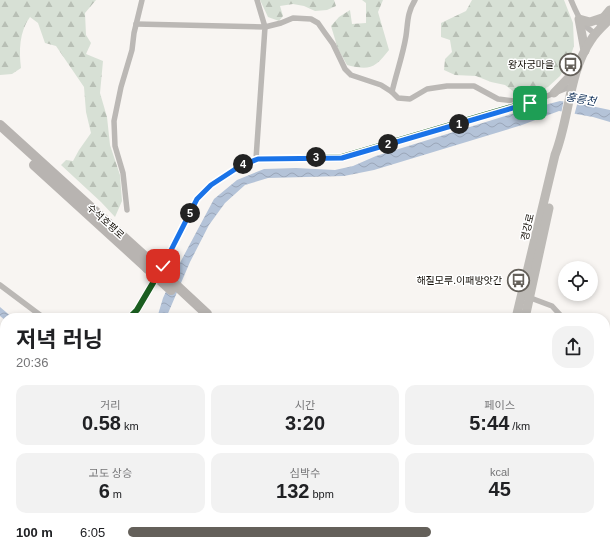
<!DOCTYPE html>
<html lang="ko">
<head>
<meta charset="utf-8">
<style>
	body { margin:0; font-family:Arial,"Noto Sans KR",sans-serif; background:#f2f2f2; color:#202124; height:100vh; display:flex; flex-direction:column; font-size:15px; white-space:nowrap }
	* { box-sizing:border-box; margin:0 }
	p { font-size:13px; color:#757577 }
	.icon { flex:none; width:22px; height:22px; fill:none; stroke:currentColor; stroke-width:2; stroke-linecap:round; stroke-linejoin:round }
	.map { position:relative; flex:1; overflow:hidden }
	.details { position:absolute; left:0px; top:313px; width:610px; height:242px; display:flex; flex-direction:column; background:#fff; border-radius:16px 16px 0 0; box-shadow:0 2px 6px #0003 }
	.details>* { flex:none }
	.tools { position:absolute; left:558px; top:261px; display:grid; gap:8px }
	.tools a { display:grid; place-items:center; width:40px; height:40px; border-radius:50%; background:#fff; box-shadow:0 2px 6px #0003; font-size:20px }
	.pin { position:absolute; display:grid; place-items:center; width:34px; height:34px; color:#fff; margin:-17px; border-radius:8px; box-shadow:0 2px 6px #0006 }
	.km { position:absolute; width:20px; height:20px; margin:-10px; border-radius:50%; background:#222; color:#fff; font-size:11px; line-height:20px; text-align:center }
	.round { display:grid; place-items:center; flex:none; width:42px; height:42px; border-radius:16px; background:#f2f2f2 }
	.summary { display:flex; align-items:center; justify-content:space-between; height:68px; padding:0 16px }
	h1 { font-size:22px; font-weight:700; line-height:30px }
	.stats { display:grid; grid-template-columns:repeat(3,1fr); gap:6px; height:68px; padding:4px 16px }
	.stats div { display:grid; align-content:center; border-radius:10px; background:#f2f2f2; text-align:center }
	.stats b { font-size:20px; font-weight:700 }
	.stats small { font-size:11px; font-weight:400 }
	.stats p { font-size:11px }
	ul { padding:0 16px; list-style:none; font-size:13px }
	li { display:grid; grid-template-columns:64px 48px 1fr; align-items:center; height:30px }
	li i { height:10px; border-radius:5px; background:#64605a }
	.map>svg:first-child { display:block }
</style>
</head>
<body>
<div class="map">
<svg width="610" height="555" viewBox="0 0 610 555">
	<defs>
		<pattern id="forest-firs" width="22" height="20" patternUnits="userSpaceOnUse"><rect width="22" height="20" fill="#d7e0d5"/><path d="M5 1l3.5 6h-7zM16 11l3.5 6h-7z" fill="#b8bfb5"/></pattern>
		<pattern id="water-waves" width="16" height="10" patternUnits="userSpaceOnUse"><rect width="16" height="10" fill="#b4c3d8"/><path d="M0 5q4-4 8 0t8 0" fill="none" stroke="#9aa6b8"/></pattern>
	</defs>
	<rect width="100%" height="100%" fill="#f8f5f2"/>
	<!-- forest -->
	<g fill="url(#forest-firs)">
		<path d="M0,0H96L85,13L86,35L91,43L86,54L103,61L100,93L107,117L110,145L120,175L122,201L115,217L101,202L61,165L66,160L73,161L79,150L91,133L86,112L84,87L56,46L45,43L38,23L30,17C19,32 19,51 21,68L12,74L0,75Z"/>
		<path d="M260,0H334L336,6L327,10L315,11L304,6L293,4L280,6L283,16L279,21L268,17Z"/>
		<path d="M362,0H383L378,12L389,50C375,68 370,71 347,65L338,49L331,26L339,17L350,10L352,24L366,23V3Z"/>
		<path d="M472,0H564L573,23L574,46L569,60L560,76L548,87L533,93L518,95L505,85L491,82L476,76L455,75L444,70L445,59L452,52L450,40L441,37V23L466,11Z"/>
		<path d="M5,476V550H59L67,555H27L24,552L5,555L0,550V484Z"/>
	</g>
	<!-- water -->
	<g fill="url(#water-waves)">
		<path d="M560,101L577,103L610,110V122L593,117L559,111L522,125L374,170L344,176L268,178L245,185L225,203L209,225L190,262L166,318H157L163,298L174,274L214,199L237,180L264,169L296,168L335,170L353,166L376,156L518,112Z"/>
		<path d="M0,307L13,318H5V320L0,316Z"/>
	</g>
	<!-- pier -->
	<path fill="#f8f5f2" d="M564,99L578,101L574,116L561,114Z"/>
	<g fill="none" stroke-linecap="round" stroke-linejoin="round">
		<!-- stream -->
		<path stroke="#b4c3d8" stroke-width="1.5" d="M316,555L317,550"/>
		<!-- street -->
		<g stroke="#bbb8b5" stroke-width="5.5">
			<path d="M257,0L265,27L281,23L293,18L311,19L318,23L325,33L333,44L345,69L351,75L381,85L392,92L398,98L410,99L427,89L447,86H474L498,99L514,101L542,98L572,86"/>
			<path d="M571,0C578,16 581,25 596,34"/>
			<path d="M136,24L265,27L256,159"/>
			<path d="M392,92C396,74 403,55 406,36C408,22 407,13 415,0"/>
			<path d="M127,210L123,173L115,146L114,121L121,87L132,50L134,33L142,0"/>
			<path d="M0,285L44,318"/>
			<path d="M528,297L552,306L563,318"/>
			<path d="M129,318L137,310L163,266L197,199L211,185L240,166L258,159L342,157L542,98"/>
			<path d="M0,342L5,346"/>
			<path d="M605,415L610,419"/>
			<path d="M247,550L249,555"/>
			<path d="M79,555V550"/>
			<path d="M216,555V550"/>
		</g>
		<!-- secondary -->
		<g stroke="#bab6b3" stroke-width="8">
			<path d="M605,384L610,381"/>
			<path d="M465,555L468,550"/>
		</g>
		<!-- primary -->
		<g stroke="#bdbab6" stroke-width="9">
			<path d="M600,22L610,10"/>
			<path d="M585,51L579,19L590,22L602,18"/>
			<path d="M554,93L575,71"/>
			<path d="M516,318L555,155C570,117 568,74 591,40C596,32 604,25 610,19"/>
			<path d="M525,318L549,208"/>
			<path d="M429,555L432,550"/>
		</g>
		<!-- highway -->
		<g stroke="#b8b4b1" stroke-width="10">
			<path d="M0,125L150,261"/>
			<path d="M34,165L147,268"/>
			<path d="M360,550L365,555"/>
			<path d="M549,550L559,555"/>
			<path d="M414,555L419,550"/>
		</g>
		<defs>
			<g id="rail">
				<path d="M605,539L610,535"/>
				<path d="M576,555L583,550"/>
			</g>
		</defs>
		<!-- rail casing -->
		<use href="#rail" stroke="#b5b2b0" stroke-width="3"/>
		<!-- rail -->
		<use href="#rail" stroke="#fff" stroke-width="1.5" stroke-dasharray="4.5" stroke-linecap="butt"/>
		<!-- highway-bridge -->
		<g stroke="#b8b4b1" stroke-width="10">
			<path d="M150,261L207,314"/>
			<path d="M147,268L171,290"/>
			<path d="M566,550L577,555"/>
		</g>
		<defs>
			<path id="cycleway" d="M129,318L137,310L163,266L197,199L211,185L240,166L258,159L342,157L542,98"/>
		</defs>
		<!-- cycleway casing -->
		<use href="#cycleway" stroke="#fff" stroke-width="8"/>
		<!-- cycleway -->
		<use href="#cycleway" stroke="#1b5e20" stroke-width="6"/>
	</g>
	<g fill="none" stroke-linecap="round" stroke-linejoin="round">
		<defs>
			<path id="route" d="M163,266L197,199L211,185L240,166L258,159L342,158L530,103"/>
		</defs>
		<!-- route casing -->
		<use href="#route" stroke="#fff" stroke-width="8"/>
		<!-- route -->
		<use href="#route" stroke="#1a73e8" stroke-width="5"/>
	</g>
	<!-- icons -->
	<defs>
		<symbol id="bus-ring" viewBox="-11 -11 22 22"><circle r="9.5" fill="#fff" stroke="#64605a" stroke-width="1.5"/><path d="M-5-6H5V4H4V6H2V4H-2V6H-4V4H-5ZM-3.5-4V0h7V-4ZM-3.5 1.2v1.5H-2V1.2ZM2 1.2v1.5H3.5V1.2Z" fill="#64605a"/></symbol>
	</defs>
	<g fill-rule="evenodd">
		<use href="#bus-ring" x="558" y="52" width="25" height="25"/>
		<use href="#bus-ring" x="506" y="268" width="25" height="25"/>
	</g>
	<g text-anchor="middle" stroke-width="3" stroke-linejoin="round" paint-order="stroke">
		<!-- poi labels -->
		<g font-size="10" fill="#140f08" stroke="#fff" text-anchor="end">
			<text x="554" y="68">왕자궁마을</text>
			<text x="502" y="284">해질모루.이패방앗간</text>
		</g>
		<!-- street labels -->
		<g font-size="10" fill="#140f08" stroke="#fff">
			<text transform="translate(106 221) rotate(42)" y="4">수석호평로</text>
			<text transform="translate(527 227) rotate(-77)" y="4">경강로</text>
		</g>
		<!-- water labels -->
		<g font-size="11" font-style="italic" fill="#113159" stroke="#fff">
			<text transform="translate(581 99) rotate(10)" y="4">홍릉천</text>
		</g>
	</g>
</svg>
<div class="tools">
<a><svg class="icon" aria-label="locate" viewBox="0 0 24 24"><circle cx="12" cy="12" r="6"/><path d="M12 2v4M12 18v4M2 12h4M18 12h4"/></svg></a>
</div>
<div class="pin" style="left:530px;top:103px;background:#1e9e55"><svg class="icon" aria-label="arrive" viewBox="0 0 24 24"><path d="M6 21V4h12l-3 4 3 4H6"/></svg></div>
<div class="pin" style="left:163px;top:266px;background:#d93025"><svg class="icon" aria-label="check" viewBox="0 0 24 24"><path d="M5 12l5 5 9-10"/></svg></div>
<b class="km" style="left:459px;top:124px">1</b>
<b class="km" style="left:388px;top:144px">2</b>
<b class="km" style="left:316px;top:157px">3</b>
<b class="km" style="left:243px;top:164px">4</b>
<b class="km" style="left:190px;top:213px">5</b>
<section class="details">
<div class="summary"><div><h1>저녁 러닝</h1><p>20:36</p></div><a class="round"><svg class="icon" aria-label="share" viewBox="0 0 24 24"><path d="M12 15V3M7 8l5-5 5 5M5 13v7h14v-7"/></svg></a></div>
<div class="stats">
<div><p>거리</p><b>0.58<small> km</small></b></div>
<div><p>시간</p><b>3:20</b></div>
<div><p>페이스</p><b>5:44<small> /km</small></b></div>
</div>
<div class="stats">
<div><p>고도 상승</p><b>6<small> m</small></b></div>
<div><p>심박수</p><b>132<small> bpm</small></b></div>
<div><p>kcal</p><b>45</b></div>
</div>
<ul>
<li><b>100 m</b>6:05<i style="width:65%"></i></li>
</ul>
</section>
</div>
</body>
</html>
